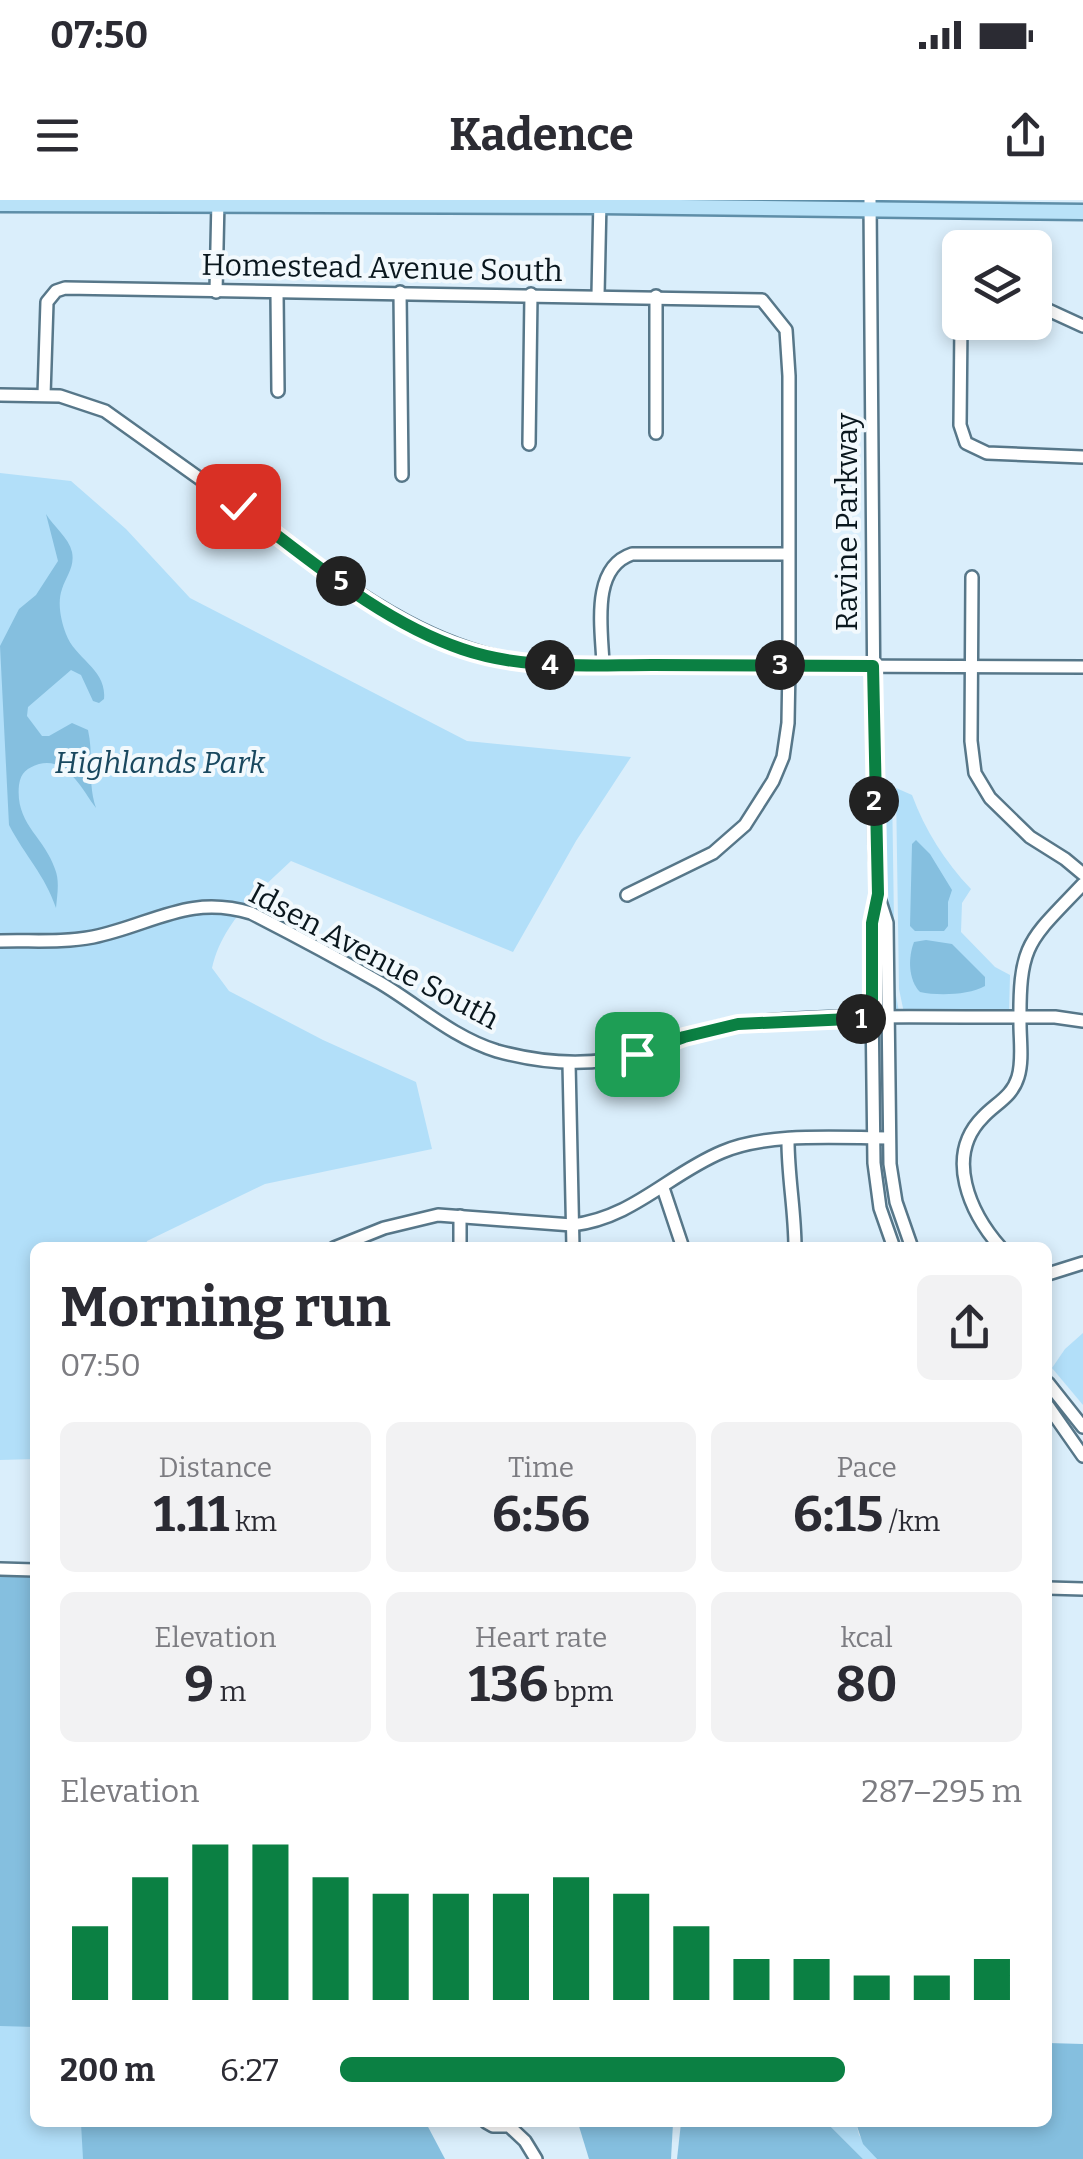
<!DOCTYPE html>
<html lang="en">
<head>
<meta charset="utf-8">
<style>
	body { margin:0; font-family:Bitter,serif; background:#f2f2f3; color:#2b2b33; height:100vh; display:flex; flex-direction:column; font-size:38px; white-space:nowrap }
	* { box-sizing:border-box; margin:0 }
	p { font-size:32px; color:#7c7c81 }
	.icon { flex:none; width:55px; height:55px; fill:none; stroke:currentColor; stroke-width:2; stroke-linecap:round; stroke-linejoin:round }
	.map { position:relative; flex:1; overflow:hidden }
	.drawer { position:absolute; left:30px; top:1042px; width:1022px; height:885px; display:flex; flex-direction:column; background:#fff; border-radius:15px; box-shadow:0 5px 15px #0003 }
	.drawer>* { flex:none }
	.buttons { position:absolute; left:942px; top:30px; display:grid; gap:20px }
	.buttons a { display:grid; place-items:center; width:110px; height:110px; border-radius:15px; background:#fff; box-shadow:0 5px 15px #0003; font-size:50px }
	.pin { position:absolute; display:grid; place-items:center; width:85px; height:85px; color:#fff; margin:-42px; border-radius:20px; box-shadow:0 5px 15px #0006 }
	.km { position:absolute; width:50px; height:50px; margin:-25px; border-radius:50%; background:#222; color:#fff; font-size:28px; line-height:50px; text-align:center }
	.round { display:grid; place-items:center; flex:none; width:105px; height:105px; border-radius:15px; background:#f2f2f3 }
	.head { display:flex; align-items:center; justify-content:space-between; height:170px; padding:0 30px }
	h1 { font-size:55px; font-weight:700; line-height:75px }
	.figures { display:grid; grid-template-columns:repeat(3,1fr); gap:15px; height:170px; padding:10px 30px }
	.figures div { display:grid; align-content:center; border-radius:15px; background:#f2f2f3; text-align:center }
	.figures b { font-size:50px; font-weight:700 }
	.figures small { font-size:28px; font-weight:400 }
	.figures p { font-size:28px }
	.chart { height:280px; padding:20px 30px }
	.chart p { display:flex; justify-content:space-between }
	.chart svg { width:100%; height:180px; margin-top:10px; stroke:#0b8043; stroke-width:6 }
	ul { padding:0 30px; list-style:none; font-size:32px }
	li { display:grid; grid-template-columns:160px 120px 1fr; align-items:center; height:75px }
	li i { height:25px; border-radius:12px; background:#0b8043 }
	.status { display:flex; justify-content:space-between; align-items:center; height:70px; padding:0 50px; background:#fff; direction:ltr }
	.status svg { height:28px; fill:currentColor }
	header { display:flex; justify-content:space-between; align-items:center; height:130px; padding:0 30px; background:#fff; font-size:45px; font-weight:700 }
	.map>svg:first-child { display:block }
</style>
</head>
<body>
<div class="status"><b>07:50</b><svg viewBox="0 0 49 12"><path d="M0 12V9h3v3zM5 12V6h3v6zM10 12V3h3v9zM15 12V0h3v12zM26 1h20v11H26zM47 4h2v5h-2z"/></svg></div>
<header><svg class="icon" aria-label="menu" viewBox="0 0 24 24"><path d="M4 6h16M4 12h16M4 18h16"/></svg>Kadence<svg class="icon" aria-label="share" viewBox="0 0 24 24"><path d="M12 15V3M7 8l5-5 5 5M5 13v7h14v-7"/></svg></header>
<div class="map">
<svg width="1083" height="1959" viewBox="0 0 1083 1959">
	<rect width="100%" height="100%" fill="#daeefb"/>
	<!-- green -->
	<g fill="#b2dff9">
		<path d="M0,273L71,281L126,329L190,398L467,541L631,557L576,641L513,752L291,661C258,692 222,723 212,768L229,791L323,840L416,882L432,949L265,984L147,1041L145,1047L35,1048V1259L0,1260Z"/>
		<path d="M892,587L895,790L899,812L893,805C892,732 885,660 883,588Z"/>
		<path d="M896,588L912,595C925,630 945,662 971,689L962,703L961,732L995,767L1010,775L1009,813H904L899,789Z"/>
		<path d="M1083,1133V1205L1052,1168L1065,1149Z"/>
		<path d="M0,1373L35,1374V1922L420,1923V1959H0Z"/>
		<path d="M827,1923H856L859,1935L877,1959H863Z"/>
	</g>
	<!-- forest -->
	<g fill="#85bfdf">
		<path d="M46,314C53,326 69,338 72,352C75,367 66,376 62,389C57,403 61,421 66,434C75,459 107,469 104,499L99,503L93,501L81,475L71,470L28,507L27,516L42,536H49L72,523L88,530C94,556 87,582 96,608C81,588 67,557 39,564C27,568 21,572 19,585C15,624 44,636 55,669C60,681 57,696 56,708C45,675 25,656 9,625L0,446L19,409L36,395L58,361Z"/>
		<path d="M916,640L930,654L952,690L948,702V726L944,731H915L910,726L912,644Z"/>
		<path d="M926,740L952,744L985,777V786C969,795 938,796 920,792C908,780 908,757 914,742Z"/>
		<path d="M0,1373L35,1374V1827L0,1826Z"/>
		<path d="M1048,1843L1083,1844V1959H877L863,1944L856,1923L1048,1922Z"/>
		<path d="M81,1923H426L445,1959H83Z"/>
		<path d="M578,1923H673L671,1959H589Z"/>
		<path d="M681,1923H827L863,1959H677Z"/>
	</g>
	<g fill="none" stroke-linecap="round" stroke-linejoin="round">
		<defs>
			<g id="minor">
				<path d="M870,0L875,646L878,695L887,723L890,964L896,1002L912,1048"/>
				<path d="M216,92L218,0"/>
				<path d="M400,92L402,275"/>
				<path d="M277,93L278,191"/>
				<path d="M598,95L600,0"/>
				<path d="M656,96V233"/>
				<path d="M1035,104L1083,126"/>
				<path d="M961,122L960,225L966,243L987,253L1083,257"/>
				<path d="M0,195L60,196L105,211C155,247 205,282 255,318C346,386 439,462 558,465L1083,467"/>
				<path d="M44,195L47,102L56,91L65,88L762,100L786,130L789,176V465L788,523L783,557L773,581L745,625L713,653L627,695"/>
				<path d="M529,244L531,94"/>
				<path d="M972,377L971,541L975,573L990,598L1030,637L1065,659L1083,674"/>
				<path d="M603,465C602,430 590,368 632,354H788"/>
				<path d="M877,699L871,723L874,963L880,1008L894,1048"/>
				<path d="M0,741C30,740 63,743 93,737C152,725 188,694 251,713C294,735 337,758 379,782C418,805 452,837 497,851C544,864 593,867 640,853C674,842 707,827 742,823C845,813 951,818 1055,817L1083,821"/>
				<path d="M569,863L573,1048"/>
				<path d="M788,941C788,977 795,1011 795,1048"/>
				<path d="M663,988L683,1048"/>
				<path d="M334,1048L384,1028L438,1015L572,1025C633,1018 669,974 722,952C768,932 840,938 889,938"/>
				<path d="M460,1048V1016"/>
				<path d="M1001,1048C970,1013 944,956 983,917C996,903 1012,897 1018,877C1023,861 1020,841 1020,824C1019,742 1029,741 1083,684"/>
				<path d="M1048,1074L1083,1063"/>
				<path d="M1048,1183L1083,1227"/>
				<path d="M1048,1206L1083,1256"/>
				<path d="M0,1369L35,1370"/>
				<path d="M1048,1388L1083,1389"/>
				<path d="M486,1922L493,1926H509L525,1941L536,1959"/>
			</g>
			<path id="major" d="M0,4L600,6L1083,12"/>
		</defs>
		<!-- minor casing -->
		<use href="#minor" stroke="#577789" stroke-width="16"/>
		<!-- major casing -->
		<use href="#major" stroke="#5e8ea8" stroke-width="19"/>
		<!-- minor -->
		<use href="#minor" stroke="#fff" stroke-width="11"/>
		<!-- major -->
		<use href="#major" stroke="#b9e2f8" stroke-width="14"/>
	</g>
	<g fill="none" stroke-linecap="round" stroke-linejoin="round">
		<defs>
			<path id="route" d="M238,306C307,357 379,421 462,449C523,470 588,465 652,465C726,465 799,466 873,466L878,694L872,723V818L738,824L684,837L637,854"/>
		</defs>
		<!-- route casing -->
		<use href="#route" stroke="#fff" stroke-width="20"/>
		<!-- route -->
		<use href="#route" stroke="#0b8043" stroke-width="12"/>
	</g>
	<g text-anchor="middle" stroke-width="8" stroke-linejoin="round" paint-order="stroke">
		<!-- street labels -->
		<g font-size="30" fill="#0a171e" stroke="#f2f9fd">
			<text transform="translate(382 68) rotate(1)" y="10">Homestead Avenue South</text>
			<text transform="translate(847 322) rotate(-90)" y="10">Ravine Parkway</text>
			<text transform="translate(374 756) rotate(28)" y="10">Idsen Avenue South</text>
		</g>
		<!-- park labels -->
		<g font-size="30" font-style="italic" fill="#19485f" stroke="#f2f9fd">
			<text x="160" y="573">Highlands Park</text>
		</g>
	</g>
</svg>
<div class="buttons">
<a><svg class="icon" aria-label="layers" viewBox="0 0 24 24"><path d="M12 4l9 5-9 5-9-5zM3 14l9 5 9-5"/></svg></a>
</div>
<div class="pin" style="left:637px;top:854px;background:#1e9e55"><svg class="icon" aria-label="arrive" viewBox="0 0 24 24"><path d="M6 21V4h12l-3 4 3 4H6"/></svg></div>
<div class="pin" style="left:238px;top:306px;background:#d93025"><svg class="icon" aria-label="check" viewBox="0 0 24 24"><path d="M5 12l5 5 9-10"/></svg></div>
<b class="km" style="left:861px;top:819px">1</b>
<b class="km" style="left:874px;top:601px">2</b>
<b class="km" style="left:780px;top:465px">3</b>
<b class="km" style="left:550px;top:465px">4</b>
<b class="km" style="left:341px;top:381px">5</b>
<section class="drawer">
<div class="head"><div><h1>Morning run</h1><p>07:50</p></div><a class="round"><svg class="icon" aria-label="share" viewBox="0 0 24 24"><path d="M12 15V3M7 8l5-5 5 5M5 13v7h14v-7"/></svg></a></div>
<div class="figures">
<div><p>Distance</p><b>1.11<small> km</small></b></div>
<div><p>Time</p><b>6:56</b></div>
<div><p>Pace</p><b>6:15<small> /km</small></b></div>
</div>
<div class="figures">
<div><p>Elevation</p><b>9<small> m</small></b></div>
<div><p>Heart rate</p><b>136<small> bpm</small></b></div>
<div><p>kcal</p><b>80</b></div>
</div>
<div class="chart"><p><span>Elevation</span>287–295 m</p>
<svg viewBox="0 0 160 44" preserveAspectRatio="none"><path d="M5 44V26M15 44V14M25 44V6M35 44V6M45 44V14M55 44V18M65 44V18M75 44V18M85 44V14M95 44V18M105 44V26M115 44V34M125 44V34M135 44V38M145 44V38M155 44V34"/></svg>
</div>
<ul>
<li><b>200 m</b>6:27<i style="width:74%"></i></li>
</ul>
</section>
</div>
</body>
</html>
